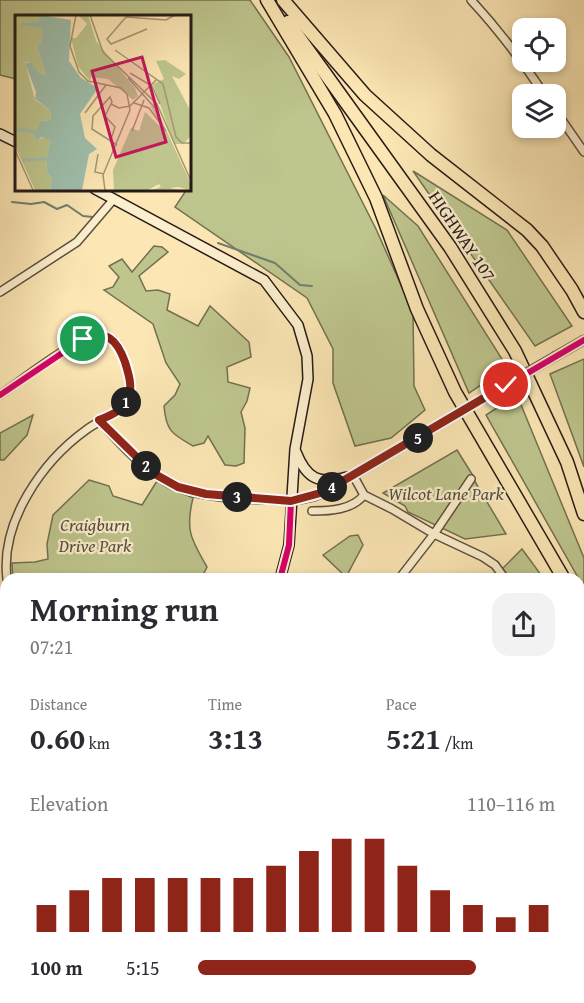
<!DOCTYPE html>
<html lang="en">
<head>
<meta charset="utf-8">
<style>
	body { margin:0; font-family:"Gentium Book Plus",serif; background:#f2f2f3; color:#2b2b33; height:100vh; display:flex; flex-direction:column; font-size:22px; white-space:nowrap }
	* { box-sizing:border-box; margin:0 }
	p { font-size:20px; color:#7c7c81 }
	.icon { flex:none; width:33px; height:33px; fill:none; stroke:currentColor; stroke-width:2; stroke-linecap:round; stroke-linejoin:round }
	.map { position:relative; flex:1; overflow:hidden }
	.side { position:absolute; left:0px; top:573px; width:585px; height:430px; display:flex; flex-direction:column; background:#fff; border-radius:18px 18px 0 0; box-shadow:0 3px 9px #0003 }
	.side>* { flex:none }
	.fabs { position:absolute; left:512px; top:18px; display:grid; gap:12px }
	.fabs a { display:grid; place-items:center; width:54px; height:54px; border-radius:12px; background:#fff; box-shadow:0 3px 9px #0003; font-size:30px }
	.pin { position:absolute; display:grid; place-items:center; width:51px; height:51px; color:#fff; margin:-26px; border:3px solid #fff; border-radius:50%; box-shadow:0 2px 6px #0007 }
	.km { position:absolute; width:30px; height:30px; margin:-15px; border-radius:50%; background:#222; color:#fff; font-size:16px; line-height:30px; text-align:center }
	.round { display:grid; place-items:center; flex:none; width:63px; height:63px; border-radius:18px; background:#f2f2f3 }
	.summary { display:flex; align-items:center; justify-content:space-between; height:102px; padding:0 30px }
	h1 { font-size:33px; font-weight:600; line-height:45px }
	.figures { display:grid; grid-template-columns:repeat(3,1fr); gap:9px; height:102px; padding:6px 30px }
	.figures div { display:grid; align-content:center }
	.figures b { font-size:30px; font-weight:600 }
	.figures small { font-size:16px; font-weight:400 }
	.figures p { font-size:16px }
	.chart { height:168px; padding:12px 30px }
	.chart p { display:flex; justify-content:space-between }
	.chart svg { width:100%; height:108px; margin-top:6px; stroke:#8f2418; stroke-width:6 }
	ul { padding:0 30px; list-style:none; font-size:20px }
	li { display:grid; grid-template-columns:96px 72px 1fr; align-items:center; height:45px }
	li i { height:15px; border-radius:8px; background:#8f2418 }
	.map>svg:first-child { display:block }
</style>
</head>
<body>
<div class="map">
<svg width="584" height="1003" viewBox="0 0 584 1003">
	<rect width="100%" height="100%" fill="#fbe6b4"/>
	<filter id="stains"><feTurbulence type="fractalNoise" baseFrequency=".00333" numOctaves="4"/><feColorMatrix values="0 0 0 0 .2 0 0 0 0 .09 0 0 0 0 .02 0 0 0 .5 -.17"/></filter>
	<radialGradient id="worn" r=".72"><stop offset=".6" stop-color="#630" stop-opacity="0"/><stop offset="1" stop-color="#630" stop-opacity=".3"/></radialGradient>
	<!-- green -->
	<g fill="#bec58d" stroke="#727052" stroke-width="1.5">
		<path d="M0,0H250L289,57L376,229L413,312L414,386L425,410L391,438L355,446L333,383V349L307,298L175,207L187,189H189V16H16V79L0,75Z"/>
		<path d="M413,171L507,230L572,326L535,346Z"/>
		<path d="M383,195L418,226L507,367L469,393Z"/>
		<path d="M154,246L162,247L168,252L139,276L146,291L158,290L170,294L167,310L198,326L210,306L249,342L251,357L227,367L228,382L250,388L247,401L241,412L245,428L244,463L236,466L225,465L208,436L204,443L193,446C172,434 166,431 164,406L175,395L180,384L166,363L153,324L104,290L113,287L119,277L109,266L122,259L132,272Z"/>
		<path d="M584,359V467L550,374Z"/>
		<path d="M517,395L584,558V588L486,415Z"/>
		<path d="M33,415L27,435L4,460H0V433Z"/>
		<path d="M457,450L475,479L474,480L506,534L465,539L408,512L405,506L383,493Z"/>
		<path d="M89,480L109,486L113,496L142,505L157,481L193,498C185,530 191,539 207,567L201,579H13L12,563L35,562L48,559L47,544L53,515Z"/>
		<path d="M358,535L363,545L346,577L323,555L350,536Z"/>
		<path d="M522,549L544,579H508L501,570Z"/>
		<path d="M579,632L584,641V788L579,765Z"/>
		<path d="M579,873L584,876V1003H24L29,998H579Z"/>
	</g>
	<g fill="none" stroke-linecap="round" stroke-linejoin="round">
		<!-- stream -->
		<g stroke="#6f7e71" stroke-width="2">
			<path d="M12,202L31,204L44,202L57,209L67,205L83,216L93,217"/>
			<path d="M218,243L275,263L300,285L312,286"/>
		</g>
		<defs>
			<g id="minor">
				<path d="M471,0C499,30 522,61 544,94"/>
				<path d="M555,110L584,152"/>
				<path d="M0,292L77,242L113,200"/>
				<path d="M0,395C20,382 81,333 102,335C116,337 121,350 125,361C129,374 134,388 127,401C118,415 99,420 86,430C43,461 0,521 7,579"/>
				<path d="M99,420C119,443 148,475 176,487C207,500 257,499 291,501"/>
				<path d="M353,475L364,495L392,509L434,534L483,557L495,565L505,579"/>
				<path d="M312,511C330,511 352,510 364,495"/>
				<path d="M399,579L434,534L471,479"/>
				<path d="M0,603L6,600"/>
				<path d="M0,780L6,770"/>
				<path d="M579,782L584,805"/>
				<path d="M0,794L6,802"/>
			</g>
			<g id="tertiary">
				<path d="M556,356L584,340"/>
				<path d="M291,501L315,496L330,489L506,385"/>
			</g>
			<g id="secondary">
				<path d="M0,134L16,142"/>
				<path d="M95,189L264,280L298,325L307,356L308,379L295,449L289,545L280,579"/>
				<path d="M296,452C307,480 319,484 347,477"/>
				<path d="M0,933L6,927"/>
			</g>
			<g id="motorway">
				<path d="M267,0L335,114L376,198L417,309L455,392L564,579"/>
				<path d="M283,0L365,95L431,155L527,230L542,246L572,290L584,312"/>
				<path d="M288,22L450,247L515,351L567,462L584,514"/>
				<path d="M579,605L584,615"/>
			</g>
		</defs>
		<!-- minor casing -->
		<use href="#minor" stroke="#5c4e3e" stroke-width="10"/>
		<!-- tertiary casing -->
		<use href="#tertiary" stroke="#5c4e3e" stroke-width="11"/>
		<!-- secondary casing -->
		<use href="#secondary" stroke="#271b16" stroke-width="12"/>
		<!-- motorway casing -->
		<use href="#motorway" stroke="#271b16" stroke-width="15"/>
		<!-- minor -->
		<use href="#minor" stroke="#fcefce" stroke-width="7"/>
		<!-- tertiary -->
		<use href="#tertiary" stroke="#fcefce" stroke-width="8"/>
		<!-- secondary -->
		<use href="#secondary" stroke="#fcefce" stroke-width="9"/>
		<!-- motorway -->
		<use href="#motorway" stroke="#fbe6b4" stroke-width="12"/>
		<defs>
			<path id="tertiary-bridge" d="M506,385L556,356"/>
		</defs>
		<!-- tertiary-bridge casing -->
		<use href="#tertiary-bridge" stroke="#5c4e3e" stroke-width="11" stroke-linecap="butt"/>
		<!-- tertiary-bridge -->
		<use href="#tertiary-bridge" stroke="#fcefce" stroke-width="8"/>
		<defs>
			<g id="cycleway">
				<path d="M0,395L83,339C92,335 101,334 110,339C125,347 136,388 126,402C119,412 109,416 99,420L153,473L164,480L186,490L206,494L291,501L315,496L330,489L584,340"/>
				<path d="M280,579L289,545L291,501"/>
			</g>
		</defs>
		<!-- cycleway casing -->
		<use href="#cycleway" stroke="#fcefce" stroke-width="10"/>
		<!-- cycleway -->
		<use href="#cycleway" stroke="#d6006c" stroke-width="6"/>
	</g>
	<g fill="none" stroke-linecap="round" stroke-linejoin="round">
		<defs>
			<path id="route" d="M83,339C107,329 117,340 125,362C129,375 134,390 126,402C120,412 109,416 99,420L153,473L178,487L206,494L291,501L324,492L506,385"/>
		</defs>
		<!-- route casing -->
		<use href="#route" stroke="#fff" stroke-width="12"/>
		<!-- route -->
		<use href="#route" stroke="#8f2418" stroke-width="8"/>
	</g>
	<g text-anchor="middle" stroke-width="4.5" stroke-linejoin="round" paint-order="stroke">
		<!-- street labels -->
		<g font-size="18" fill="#271b16" stroke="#fcefce">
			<text transform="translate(462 236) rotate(56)" y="6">HIGHWAY 107</text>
		</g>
		<!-- park labels -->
		<g font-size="18" font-style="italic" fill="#544e3a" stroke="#fcefce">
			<text x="446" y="500">Wilcot Lane Park</text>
			<text x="95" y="531">Craigburn<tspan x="95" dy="21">Drive Park</tspan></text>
		</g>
	</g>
	<!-- overview -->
	<g transform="translate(15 15)">
		<rect width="176" height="176" fill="#fbe6b4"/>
		<path d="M0,0H25L23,7L6,9L28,14L26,28L22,31L31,60L24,58L17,47H10L20,85L35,95L36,105L25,106L19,121L22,126L29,122L36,126L31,143L32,157L37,164L35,175H20L0,131ZM63,0H73L81,26L120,73L123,81L118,85L93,64L76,62L75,66L63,51L56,23H61L72,9ZM150,45L171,59L164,64L157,61L175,95V122L168,129H159L138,69L149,64L141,46ZM135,90L143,97L175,167V175L163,172L155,173L163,175H137L146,172L144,169L133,175H99L98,155L116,113L124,116L130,97L150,116Z" fill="#bec58d"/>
		<path d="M25,0L56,5L54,46L66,63L83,73L65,99L70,123L82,134L74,139L67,175H35L37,164L32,157L31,143L36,126L27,122L22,126L19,121L25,106L36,105L35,95L20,84L21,77L10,48L17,47L24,58L31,60L22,31L26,28L28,14L8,10L2,13L7,8L23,7Z" fill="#9fc0ad"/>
		<path fill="none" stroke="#9fc0ad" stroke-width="3" d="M0,114L21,117M7,145L31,144"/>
		<path fill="none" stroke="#a69575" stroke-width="1.5" d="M61,0L55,31L64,57L73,66L106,73L112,79L115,95L88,160L90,175M75,0L88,37L142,89L176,166M132,14L96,29L92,24L111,2L151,5L160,0M100,35L148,69L161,122L167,128H176M115,58L137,71L145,89M113,63L140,93M119,88L134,93L151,116M96,89L104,93L115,91L142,64M70,98L91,70M90,101L97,87L95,82L78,101L77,114L102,130M90,101L100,112L96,124M117,116L129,85M0,135L18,175M83,139L80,157L89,159"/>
		<path fill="#c2185b" fill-opacity="0.15" stroke="#c2185b" stroke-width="3" d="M127,42L151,127L101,142L77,56Z"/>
		<rect width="176" height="176" fill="none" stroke="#271b16" stroke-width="3"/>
	</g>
	<rect width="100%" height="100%" filter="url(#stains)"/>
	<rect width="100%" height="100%" fill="url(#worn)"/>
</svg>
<div class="fabs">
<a><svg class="icon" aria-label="locate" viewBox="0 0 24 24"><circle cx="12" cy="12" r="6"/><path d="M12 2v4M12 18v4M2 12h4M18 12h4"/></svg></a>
<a><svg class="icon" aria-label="layers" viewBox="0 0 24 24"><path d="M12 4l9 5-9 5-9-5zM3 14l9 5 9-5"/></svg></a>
</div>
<div class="pin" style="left:83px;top:339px;background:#1e9e55"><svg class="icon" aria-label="arrive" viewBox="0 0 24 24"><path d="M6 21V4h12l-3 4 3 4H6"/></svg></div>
<div class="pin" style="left:506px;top:385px;background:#d93025"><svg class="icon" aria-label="check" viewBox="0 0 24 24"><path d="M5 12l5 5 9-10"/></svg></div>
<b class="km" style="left:126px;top:402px">1</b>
<b class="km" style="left:146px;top:466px">2</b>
<b class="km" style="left:237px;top:497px">3</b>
<b class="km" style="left:332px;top:487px">4</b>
<b class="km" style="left:418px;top:438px">5</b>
<section class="side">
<div class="summary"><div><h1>Morning run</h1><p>07:21</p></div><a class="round"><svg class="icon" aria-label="share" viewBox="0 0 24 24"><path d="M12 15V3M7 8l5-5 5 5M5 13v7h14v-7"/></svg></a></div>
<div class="figures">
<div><p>Distance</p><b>0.60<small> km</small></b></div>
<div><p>Time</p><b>3:13</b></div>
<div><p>Pace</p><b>5:21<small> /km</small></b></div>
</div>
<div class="chart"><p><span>Elevation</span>110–116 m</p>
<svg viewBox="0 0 160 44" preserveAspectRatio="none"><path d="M5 44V33M15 44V27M25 44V22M35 44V22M45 44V22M55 44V22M65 44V22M75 44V17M85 44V11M95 44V6M105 44V6M115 44V17M125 44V27M135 44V33M145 44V38M155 44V33"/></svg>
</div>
<ul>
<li><b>100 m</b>5:15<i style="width:78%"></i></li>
</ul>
</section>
</div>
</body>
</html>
